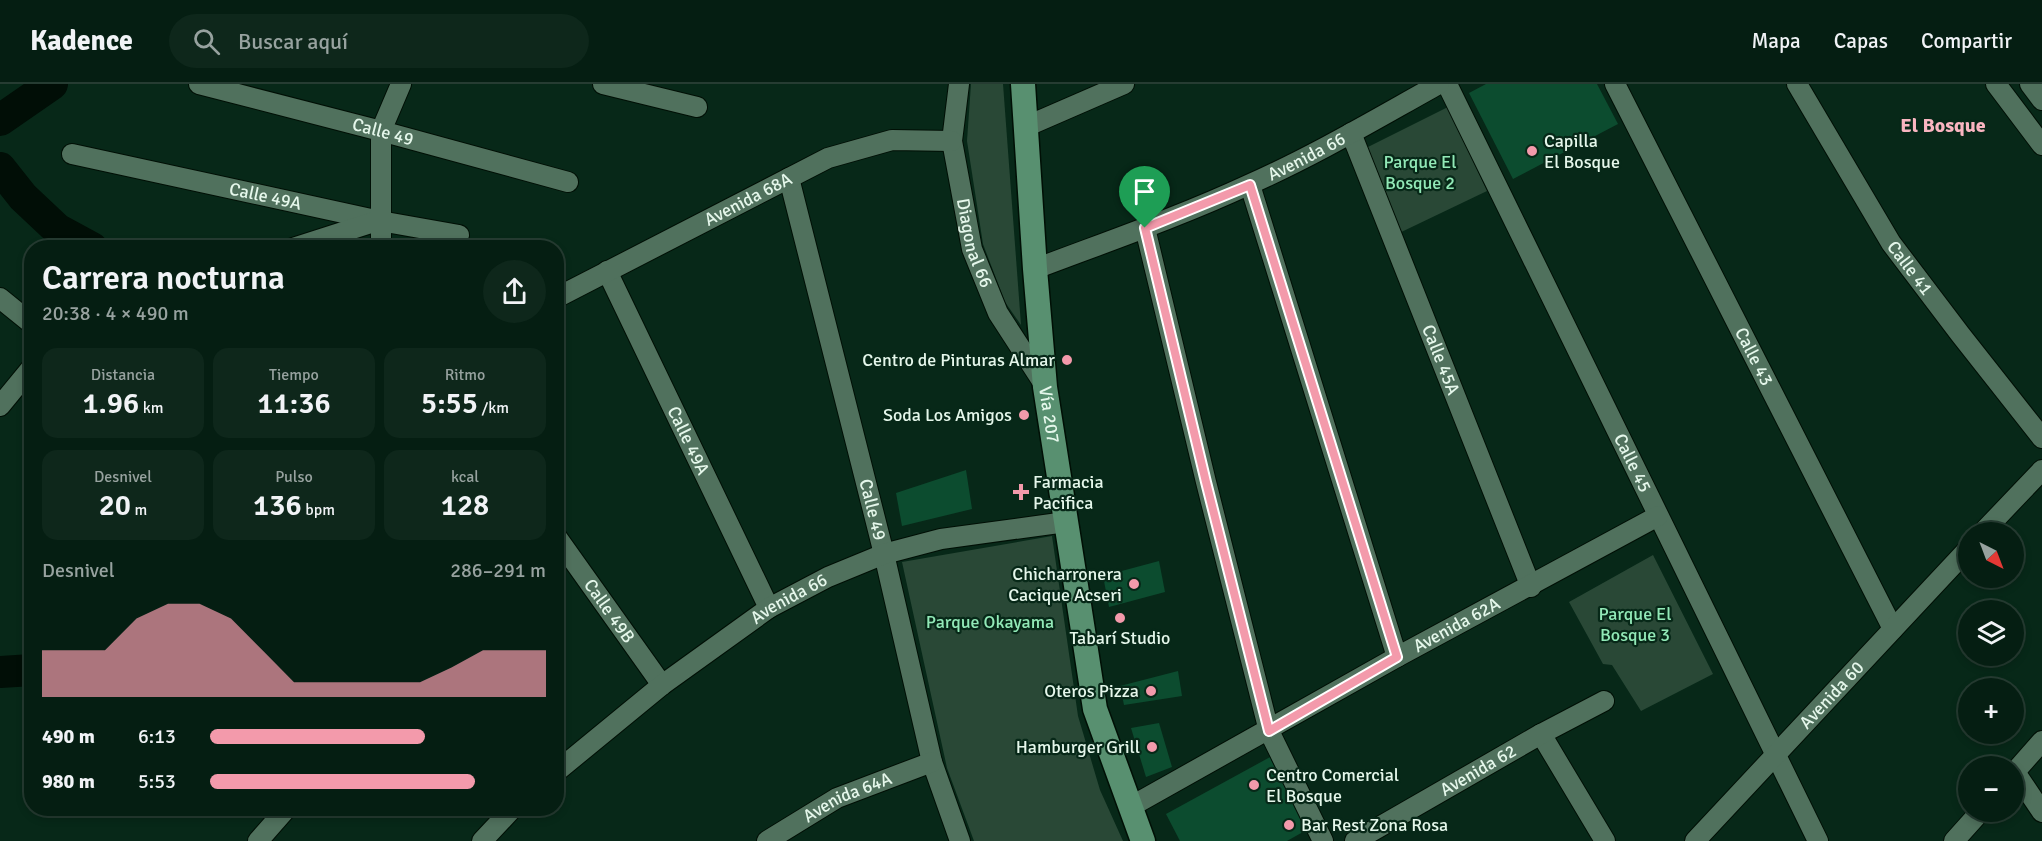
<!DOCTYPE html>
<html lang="es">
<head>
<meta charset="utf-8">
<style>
	body { margin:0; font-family:Signika,sans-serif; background:#0e271b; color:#f1f3f6; height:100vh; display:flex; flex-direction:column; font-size:22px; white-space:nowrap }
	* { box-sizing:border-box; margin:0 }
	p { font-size:20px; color:#97a29f }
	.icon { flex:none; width:33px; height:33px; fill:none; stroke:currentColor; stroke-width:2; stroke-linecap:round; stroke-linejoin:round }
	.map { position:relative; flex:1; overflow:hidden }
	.details { position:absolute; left:24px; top:156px; width:540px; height:576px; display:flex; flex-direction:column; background:#051e12; border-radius:24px; box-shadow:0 3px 9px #0003,0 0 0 2px #263c32 }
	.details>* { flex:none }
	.needle { width:39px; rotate:138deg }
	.tools { position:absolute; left:1958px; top:438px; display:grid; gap:12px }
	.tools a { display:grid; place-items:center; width:66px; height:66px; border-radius:50%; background:#051e12; box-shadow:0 3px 9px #0003,0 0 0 2px #263c32; font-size:30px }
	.pin { position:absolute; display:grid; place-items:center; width:51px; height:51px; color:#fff; margin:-62px -26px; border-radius:50% 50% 50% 0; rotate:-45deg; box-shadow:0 0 6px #0007 }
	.pin .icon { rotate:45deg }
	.round { display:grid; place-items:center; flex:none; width:63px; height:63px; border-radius:32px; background:#0e271b }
	.headline { display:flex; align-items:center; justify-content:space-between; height:102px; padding:0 18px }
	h1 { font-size:33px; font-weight:600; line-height:45px }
	.metrics { display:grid; grid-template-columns:repeat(3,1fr); gap:9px; height:102px; padding:6px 18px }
	.metrics div { display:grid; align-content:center; border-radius:15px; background:#0e271b; text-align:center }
	.metrics b { font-size:30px; font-weight:600 }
	.metrics small { font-size:16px; font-weight:400 }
	.metrics p { font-size:16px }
	.chart { height:168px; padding:12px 18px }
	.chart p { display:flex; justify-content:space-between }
	.chart svg { width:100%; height:108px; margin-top:6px; fill:#f39aab; opacity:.7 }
	ul { padding:0 18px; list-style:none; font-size:20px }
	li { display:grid; grid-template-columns:96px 72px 1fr; align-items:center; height:45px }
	li i { height:15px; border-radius:8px; background:#f39aab }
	header { display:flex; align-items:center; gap:36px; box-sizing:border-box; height:84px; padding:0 30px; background:#051e12; border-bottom:2px solid #263c32 }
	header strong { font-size:28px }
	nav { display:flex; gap:33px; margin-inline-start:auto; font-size:21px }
	.search { width:420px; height:54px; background:#0e271b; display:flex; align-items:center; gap:15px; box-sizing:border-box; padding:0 21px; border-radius:33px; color:#97a29f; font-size:22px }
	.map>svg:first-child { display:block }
</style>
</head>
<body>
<header>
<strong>Kadence</strong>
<div class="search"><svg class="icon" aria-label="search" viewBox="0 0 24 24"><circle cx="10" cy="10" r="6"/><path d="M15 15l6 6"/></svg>Buscar aquí</div>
<nav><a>Mapa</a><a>Capas</a><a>Compartir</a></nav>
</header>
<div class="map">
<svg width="2042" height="757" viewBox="0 0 2042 757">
	<rect width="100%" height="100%" fill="#072818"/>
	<!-- green -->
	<g fill="#294836">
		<path d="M971,0H1003L1021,241L1005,218L983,160L967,57Z"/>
		<path d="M1448,23L1487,107L1393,152L1358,68Z"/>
		<path d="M1052,452L1078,632L1100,706L1123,757H974L947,684L902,478Z"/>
		<path d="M1653,471L1713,590L1641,627L1612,581L1603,580L1569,518Z"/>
	</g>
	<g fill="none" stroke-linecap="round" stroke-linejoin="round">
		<!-- river -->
		<g stroke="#010e06" stroke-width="32">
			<path d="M0,36L52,0"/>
			<path d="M0,84L23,113L57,145L92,164"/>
			<path d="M0,588L32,586"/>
		</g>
	</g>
	<!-- building -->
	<g fill="#0c4c2f">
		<path d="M1486,0H1597L1618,40L1513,95L1469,9Z"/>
		<path d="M966,386L972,425L902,442L896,409Z"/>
		<path d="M1159,477L1165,508L1109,523L1103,492Z"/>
		<path d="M1178,587L1182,612L1124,621L1120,602Z"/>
		<path d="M1159,639L1172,683L1146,693L1131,644Z"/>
		<path d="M1272,672L1310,744L1287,757H1180L1166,730Z"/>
	</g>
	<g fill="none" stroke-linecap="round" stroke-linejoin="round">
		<defs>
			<g id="minor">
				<path id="s1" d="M199,0L381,47L568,98"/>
				<path d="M603,0L697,23"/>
				<path id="s2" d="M959,0L952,57L972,165L998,229L1044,300"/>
				<path id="s3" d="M1447,0L1818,757"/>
				<path id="s4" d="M1615,0L1893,545"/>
				<path id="s5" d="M1797,0L1891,159L1960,250L2042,354"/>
				<path d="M1996,0L2042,61"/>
				<path d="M2030,0L2042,16"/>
				<path d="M1025,43L1124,0"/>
				<path id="s6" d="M1351,49L1531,503"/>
				<path id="s7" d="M72,70L380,137L459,151"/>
				<path id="s8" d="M789,94L884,470L932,678L960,757"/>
				<path d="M1250,101L1397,573"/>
				<path d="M1145,144L1206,398L1269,647L1323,757"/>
				<path d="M293,164L377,137"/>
				<path d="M381,164V47L401,0"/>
				<path id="s9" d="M1035,185C1106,158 1179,133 1248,101C1314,72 1376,35 1439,0"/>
				<path id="s10" d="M607,187L769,524"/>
				<path d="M0,214L32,240"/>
				<path id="s11" d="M556,214L828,74L892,56L952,57"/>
				<path d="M0,322L32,283"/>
				<path d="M1983,448L2042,386"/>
				<path id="s12" d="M556,452L662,601"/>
				<path d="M1541,650L1605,757"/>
				<path id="s13" d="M556,688L662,601L769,524L828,493L884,470L941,455L1066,438"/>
				<path d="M2015,688L2042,728"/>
				<path d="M2013,690L2042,657"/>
				<path id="s14" d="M1130,723L1397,573L1658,432"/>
				<path d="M258,757L287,724"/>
				<path d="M482,757L513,724"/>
				<path id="s15" d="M767,757L837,714L932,678"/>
				<path id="s16" d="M1355,757L1541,650L1604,617"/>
				<path id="s17" d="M1695,757L1968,465"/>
				<path d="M1954,757L1980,728"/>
			</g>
			<g id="major">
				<path id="s18" d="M1023,0L1035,185L1045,303L1082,540L1095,625L1143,757"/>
			</g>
		</defs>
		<!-- minor casing -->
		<use href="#minor" stroke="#000f05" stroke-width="22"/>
		<!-- major casing -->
		<use href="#major" stroke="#000f05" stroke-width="27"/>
		<!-- minor -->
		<use href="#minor" stroke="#50715d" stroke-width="20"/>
		<!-- major -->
		<use href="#major" stroke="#589070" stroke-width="24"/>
	</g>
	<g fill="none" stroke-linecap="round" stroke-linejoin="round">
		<defs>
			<path id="route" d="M1250,101L1397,573L1269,647L1206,398L1145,144Z"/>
		</defs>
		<!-- route casing -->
		<use href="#route" stroke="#fff" stroke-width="12"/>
		<!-- route -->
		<use href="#route" stroke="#f39aab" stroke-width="8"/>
	</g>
	<!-- markers -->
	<g fill="#f39aab" stroke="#072818" stroke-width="2">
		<circle cx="1532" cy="67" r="6"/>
		<circle cx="1067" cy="276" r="6"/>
		<circle cx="1024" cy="331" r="6"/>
		<path d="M1018 399h6v6h6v6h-6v6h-6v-6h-6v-6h6z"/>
		<circle cx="1134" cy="500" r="6"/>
		<circle cx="1120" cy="534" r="6"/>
		<circle cx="1151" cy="607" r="6"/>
		<circle cx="1152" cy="663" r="6"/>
		<circle cx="1254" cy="701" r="6"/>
		<circle cx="1289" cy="741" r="6"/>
	</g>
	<g text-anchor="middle" stroke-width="4.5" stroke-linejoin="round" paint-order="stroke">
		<!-- street labels -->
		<g font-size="18" fill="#e5f7eb" stroke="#072818">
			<text dy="6" stroke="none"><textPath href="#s1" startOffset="190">Calle 49</textPath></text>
			<text dy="6" stroke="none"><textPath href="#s9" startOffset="294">Avenida 66</textPath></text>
			<text dy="6" stroke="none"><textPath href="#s7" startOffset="198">Calle 49A</textPath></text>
			<text dy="6" stroke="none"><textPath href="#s11" startOffset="216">Avenida 68A</textPath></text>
			<text dy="6" stroke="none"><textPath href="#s2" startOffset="162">Diagonal 66</textPath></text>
			<text dy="6" stroke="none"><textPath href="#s5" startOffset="216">Calle 41</textPath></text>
			<text dy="6" stroke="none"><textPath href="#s4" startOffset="306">Calle 43</textPath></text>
			<text dy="6" stroke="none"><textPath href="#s6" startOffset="244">Calle 45A</textPath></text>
			<text dy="6" stroke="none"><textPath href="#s18" startOffset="332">Vía 207</textPath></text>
			<text dy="6" stroke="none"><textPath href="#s10" startOffset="188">Calle 49A</textPath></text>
			<text dy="6" stroke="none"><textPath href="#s3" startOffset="422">Calle 45</textPath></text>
			<text dy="6" stroke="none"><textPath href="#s8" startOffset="342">Calle 49</textPath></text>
			<text dy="6" stroke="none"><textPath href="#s13" startOffset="291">Avenida 66</textPath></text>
			<text dy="6" stroke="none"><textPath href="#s12" startOffset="92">Calle 49B</textPath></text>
			<text dy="6" stroke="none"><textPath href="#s14" startOffset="374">Avenida 62A</textPath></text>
			<text dy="6" stroke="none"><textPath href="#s17" startOffset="200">Avenida 60</textPath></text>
			<text dy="6" stroke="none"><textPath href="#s16" startOffset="142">Avenida 62</textPath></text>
			<text dy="6" stroke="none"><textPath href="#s15" startOffset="92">Avenida 64A</textPath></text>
		</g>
		<!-- poi labels -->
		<g font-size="18" fill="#e5f7eb" stroke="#072818" text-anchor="end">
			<text x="1544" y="63" text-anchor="start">Capilla<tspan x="1544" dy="21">El Bosque</tspan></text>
			<text x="1055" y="282">Centro de Pinturas Almar</text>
			<text x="1012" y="337">Soda Los Amigos</text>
			<text x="1033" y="404" text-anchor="start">Farmacia<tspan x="1033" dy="21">Pacifica</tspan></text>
			<text x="1122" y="496">Chicharronera<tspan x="1122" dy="21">Cacique Acseri</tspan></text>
			<text x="1120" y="560" text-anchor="middle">Tabarí Studio</text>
			<text x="1139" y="613">Oteros Pizza</text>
			<text x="1140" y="669">Hamburger Grill</text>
			<text x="1266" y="697" text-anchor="start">Centro Comercial<tspan x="1266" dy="21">El Bosque</tspan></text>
			<text x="1301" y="747" text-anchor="start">Bar Rest Zona Rosa</text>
		</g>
		<!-- park labels -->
		<g font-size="18" fill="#92e9b7" stroke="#072818">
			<text x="1420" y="84">Parque El<tspan x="1420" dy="21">Bosque 2</tspan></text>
			<text x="1635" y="536">Parque El<tspan x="1635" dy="21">Bosque 3</tspan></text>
			<text x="990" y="544">Parque Okayama</text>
		</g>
		<!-- neighbourhood labels -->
		<g font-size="20" font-weight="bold" fill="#f9b5c0" stroke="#072818">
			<text x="1943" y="48">El Bosque</text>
		</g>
	</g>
</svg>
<div class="tools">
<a><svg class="needle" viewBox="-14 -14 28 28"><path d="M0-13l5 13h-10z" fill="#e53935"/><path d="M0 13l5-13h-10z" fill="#97a29f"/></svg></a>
<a><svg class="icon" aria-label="layers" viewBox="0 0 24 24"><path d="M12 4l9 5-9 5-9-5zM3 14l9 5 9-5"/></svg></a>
<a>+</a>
<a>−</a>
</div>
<div class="pin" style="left:1145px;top:144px;background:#1e9e55"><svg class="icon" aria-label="arrive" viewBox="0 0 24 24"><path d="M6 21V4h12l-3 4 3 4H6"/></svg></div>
<section class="details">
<div class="headline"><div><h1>Carrera nocturna</h1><p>20:38 · 4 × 490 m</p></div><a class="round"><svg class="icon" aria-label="share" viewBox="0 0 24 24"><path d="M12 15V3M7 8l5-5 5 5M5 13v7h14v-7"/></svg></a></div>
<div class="metrics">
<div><p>Distancia</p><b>1.96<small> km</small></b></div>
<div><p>Tiempo</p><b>11:36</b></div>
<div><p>Ritmo</p><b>5:55<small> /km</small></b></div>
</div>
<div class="metrics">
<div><p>Desnivel</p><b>20<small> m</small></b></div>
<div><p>Pulso</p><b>136<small> bpm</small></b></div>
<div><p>kcal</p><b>128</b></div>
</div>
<div class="chart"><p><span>Desnivel</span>286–291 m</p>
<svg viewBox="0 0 160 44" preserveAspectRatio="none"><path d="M0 44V25L10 25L20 25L30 12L40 6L50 6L60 12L70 25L80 38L90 38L100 38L110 38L120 38L130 32L140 25L150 25L160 25V44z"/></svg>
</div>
<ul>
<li><b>490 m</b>6:13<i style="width:64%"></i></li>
<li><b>980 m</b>5:53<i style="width:79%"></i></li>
</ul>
</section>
</div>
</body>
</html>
